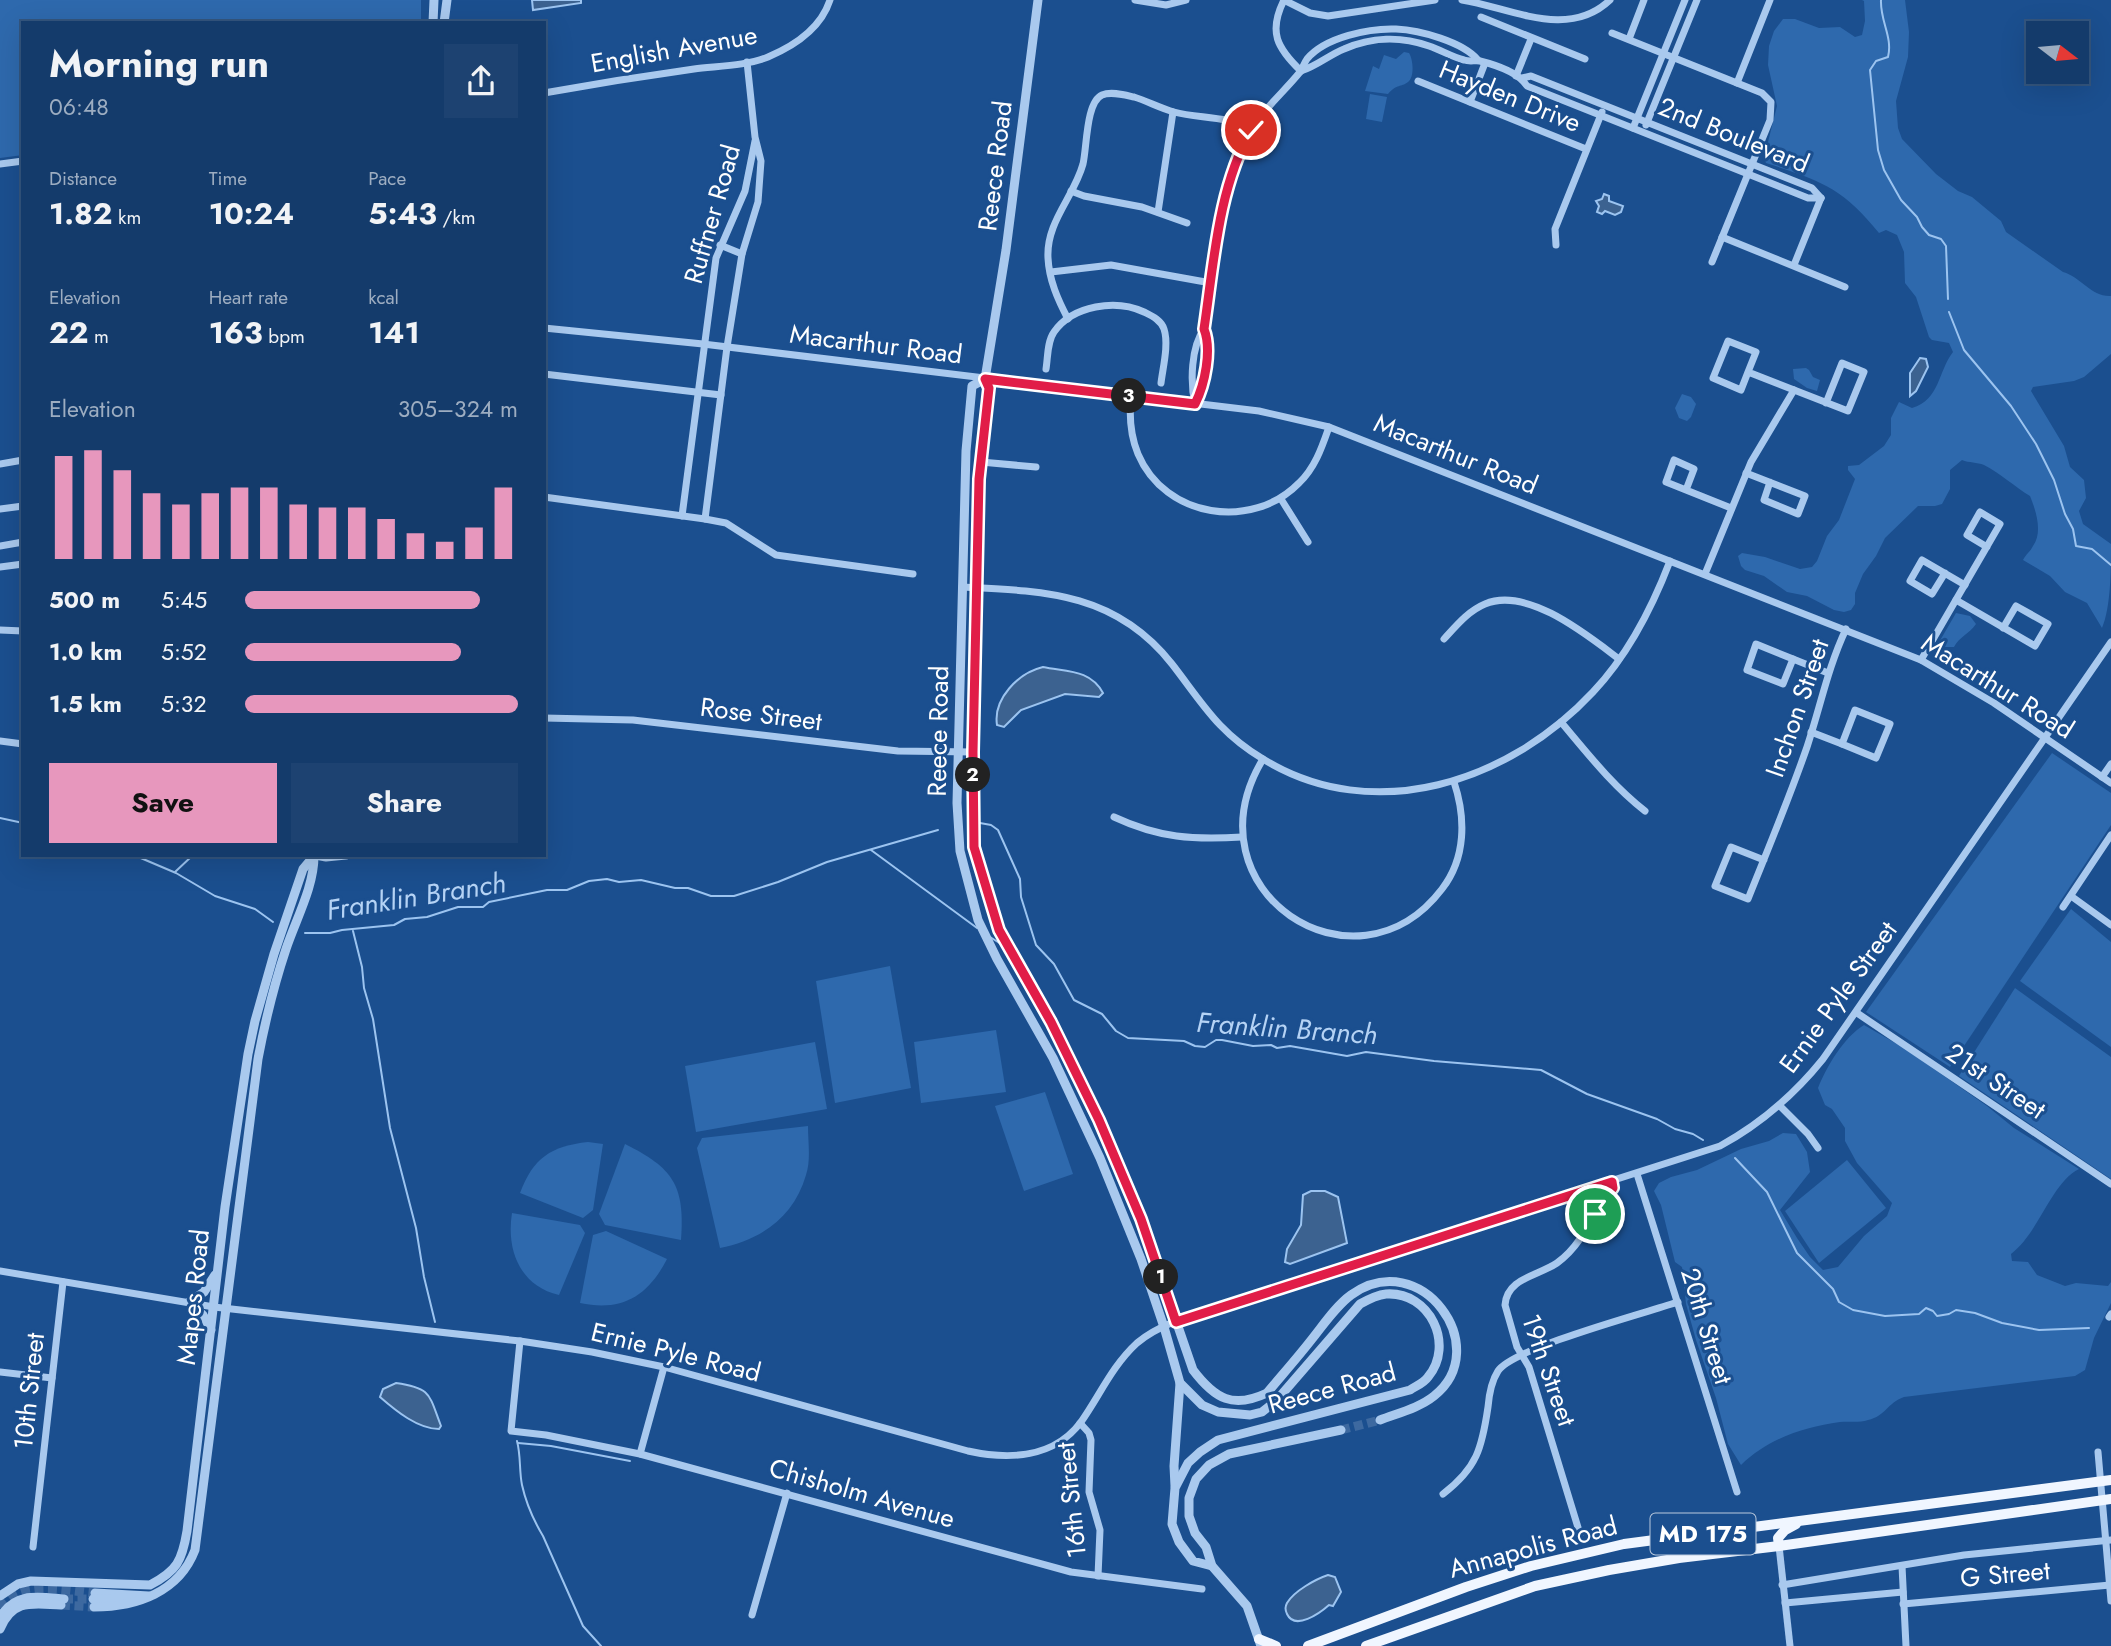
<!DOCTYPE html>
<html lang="en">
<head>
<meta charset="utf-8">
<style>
	body { margin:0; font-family:Jost,sans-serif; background:#1d4271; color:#f1f3f6; height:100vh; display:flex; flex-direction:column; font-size:26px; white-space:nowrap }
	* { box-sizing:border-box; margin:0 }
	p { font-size:23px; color:#9dadc1 }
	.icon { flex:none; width:38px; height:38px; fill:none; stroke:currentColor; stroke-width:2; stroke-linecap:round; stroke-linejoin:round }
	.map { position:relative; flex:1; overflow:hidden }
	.panel { position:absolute; left:21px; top:21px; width:525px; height:836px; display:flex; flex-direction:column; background:#143b6b; border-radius:0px; box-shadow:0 7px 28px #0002,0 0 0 2px #33557e }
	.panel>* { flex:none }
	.needle { width:46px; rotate:106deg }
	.tools { position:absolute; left:2026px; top:21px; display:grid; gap:14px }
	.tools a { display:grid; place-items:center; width:63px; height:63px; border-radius:0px; background:#143b6b; box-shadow:0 7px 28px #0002,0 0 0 2px #33557e; font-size:35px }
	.pin { position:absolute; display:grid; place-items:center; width:60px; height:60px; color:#fff; margin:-30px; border:4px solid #fff; border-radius:50%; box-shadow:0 2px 7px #0007 }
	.km { position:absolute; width:35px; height:35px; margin:-18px; border-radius:50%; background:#222; color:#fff; font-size:19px; line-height:35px; text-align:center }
	.round { display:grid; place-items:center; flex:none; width:74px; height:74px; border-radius:0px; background:#1d4271 }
	.summary { display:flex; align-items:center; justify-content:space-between; height:119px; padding:0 28px }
	h1 { font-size:38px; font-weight:700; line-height:52px }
	.stats { display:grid; grid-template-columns:repeat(3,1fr); gap:10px; height:119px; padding:7px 28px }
	.stats div { display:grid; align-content:center }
	.stats b { font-size:30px; font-weight:700 }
	.stats small { font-size:19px; font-weight:400 }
	.stats p { font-size:19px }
	.chart { height:196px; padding:14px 28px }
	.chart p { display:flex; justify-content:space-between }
	.chart svg { width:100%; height:126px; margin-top:7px; stroke:#e797bd; stroke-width:6 }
	.primary-button { display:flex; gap:14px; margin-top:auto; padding:14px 28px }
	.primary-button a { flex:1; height:80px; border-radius:0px; background:#e797bd; color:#111; font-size:28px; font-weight:700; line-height:80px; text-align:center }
	.primary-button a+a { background:#1d4271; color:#f1f3f6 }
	ul { padding:0 28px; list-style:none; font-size:23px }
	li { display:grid; grid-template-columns:112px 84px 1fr; align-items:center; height:52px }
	li i { height:18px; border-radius:9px; background:#e797bd }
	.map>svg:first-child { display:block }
</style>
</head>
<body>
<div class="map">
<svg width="2111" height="1646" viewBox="0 0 2111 1646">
	<rect width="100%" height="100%" fill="#1b4f8f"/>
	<!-- green -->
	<g fill="#2e69ad">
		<path d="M0,0H421V23H23V155L0,158Z"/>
		<path d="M1862,0H1905L1909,32L1908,57L1896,101L1898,128L1902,139L1936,174L1958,191L1972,197L2001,221L2006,232L2063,272C2081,277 2091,297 2111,296V354L2084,377L2074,381L2033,387L2031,391L2064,446L2070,467L2084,480L2086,498L2079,511L2083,524L2111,544C2111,569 2111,607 2102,628L2087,603L2065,592L2050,576L2023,560C2026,554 2030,552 2033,546C2043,532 2036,511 2030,496C2015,487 2000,473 1984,465C1977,462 1969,463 1962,460L1950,470V489L1942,504L1935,506H1918L1885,538L1876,556L1863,574L1855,593V604L1851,610L1844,612L1834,610L1807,596L1787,592L1764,576L1745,570L1741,566L1738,556L1742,553L1765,557L1800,569L1812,567L1817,561L1827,536L1839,520L1855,479L1848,470V466L1859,465L1884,446L1891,435V418L1899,402L1912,408C1940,400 1938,371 1953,352L1949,343L1932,340L1929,337L1916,297L1905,283L1904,252L1897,235L1886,230L1879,233C1842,187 1821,181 1766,163L1764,158L1777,106L1768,65L1769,46L1774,31L1783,19H1795L1819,28L1840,27L1855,37L1862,35L1865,21L1864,1Z"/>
		<path d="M1404,52L1409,53C1413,59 1415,77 1408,82C1400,88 1398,83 1388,94L1365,91L1373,66L1379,69L1384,55L1396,59Z"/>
		<path d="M1370,94L1387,97L1382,122L1366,119Z"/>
		<path d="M1806,368L1809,370L1813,377L1820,380L1817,391L1807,388L1794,379L1793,369Z"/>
		<path d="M1682,394L1691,397L1696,404L1691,417L1687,421L1679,418L1675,408Z"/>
		<path d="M1956,613L1970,616L1976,624C1969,634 1959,637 1954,647H1945L1938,644Z"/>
		<path d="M2052,753L2111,793V825L1950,1067L1866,1012Z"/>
		<path d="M2071,909L2111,942V1047L2020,981Z"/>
		<path d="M890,966L911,1088L835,1103L816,981Z"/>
		<path d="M2015,988L2111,1057V1179L1959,1076Z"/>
		<path d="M1864,1025L1904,1048L1987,1106L2014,1128L2079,1169C2051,1183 2039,1233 2011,1254L2012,1261L2028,1262L2037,1275L2065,1286L2076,1283L2108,1286L2111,1282V1303L2094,1338L2085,1370L2075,1376L1904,1397C1887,1403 1886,1416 1868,1420C1859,1423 1849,1421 1840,1422C1803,1427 1768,1439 1741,1465L1728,1444L1716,1398L1696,1340L1686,1304L1682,1267L1675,1262L1661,1205L1654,1191L1659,1183L1671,1177L1697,1170L1741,1149L1769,1141L1783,1133L1796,1134L1807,1152L1810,1172L1780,1210L1797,1238L1810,1257L1823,1270L1838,1267L1864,1236L1887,1216L1892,1203L1857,1163L1845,1141V1128L1832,1109L1825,1105L1818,1088C1827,1066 1844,1037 1864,1025Z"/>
		<path d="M996,1030L1006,1092L921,1103L914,1042Z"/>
		<path d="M815,1042L827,1109L696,1132L685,1066Z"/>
		<path d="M1045,1092L1073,1174L1024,1191L995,1106Z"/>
		<path d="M808,1126C808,1142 811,1160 806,1175C794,1217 761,1240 720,1248L697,1148L702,1138Z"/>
		<path d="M588,1142L603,1144L593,1210L583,1218L520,1193C533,1158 551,1146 588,1142Z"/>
		<path d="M625,1144C673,1168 685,1185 681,1240L605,1225L599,1214Z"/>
		<path d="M1847,1160L1886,1208L1819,1263L1785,1211Z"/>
		<path d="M512,1213L580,1225L585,1233L559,1295C520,1286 506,1250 512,1213Z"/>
		<path d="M606,1231L667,1259C648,1296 622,1312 580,1303L593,1235Z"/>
	</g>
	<!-- water -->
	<g fill="#3c6290" stroke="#9cc4f0" stroke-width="2">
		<path d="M532,0H581V3L533,10Z"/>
		<path d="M1604,194L1609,196V201L1623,206L1621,212L1615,215L1605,211L1602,214L1597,212L1599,206L1596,201L1602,199Z"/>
		<path d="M1920,358L1926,359L1928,367L1916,391L1910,396V373Z"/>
		<path d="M1043,667C1066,672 1090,669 1103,693L1099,697L1065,694L1021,710L1004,727L997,725C993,699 1018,673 1043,667Z"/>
		<path d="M1311,1191H1325L1338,1197L1347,1243L1290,1264L1285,1262L1287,1249L1301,1225L1303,1195Z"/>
		<path d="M396,1383C432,1388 429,1395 441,1426L439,1429C418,1429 396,1411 380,1397L383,1389Z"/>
		<path d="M1328,1575L1335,1577L1341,1592L1333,1606L1329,1605C1320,1613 1295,1631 1287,1614C1285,1609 1285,1607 1287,1603C1294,1591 1316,1579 1328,1575Z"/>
	</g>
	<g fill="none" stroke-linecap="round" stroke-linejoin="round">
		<!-- stream -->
		<g stroke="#9cc4f0" stroke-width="2">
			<path d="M1881,0C1880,21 1893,37 1888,57L1876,61L1870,70L1878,150L1884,170L1901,200L1917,217L1922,227L1929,235L1941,239L1946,246L1948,299"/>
			<path d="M1949,312L1964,350L2011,406L2036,444L2054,480L2065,514L2073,529L2076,546L2092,549L2111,565"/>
			<path d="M0,818L23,823"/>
			<path d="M980,823L991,825L998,830L1020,879L1021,897L1036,945L1054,964L1074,1000L1102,1014L1116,1031L1128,1038L1184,1041L1195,1046L1205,1047L1216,1040H1222L1253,1046L1271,1045L1277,1048L1290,1046L1347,1056L1366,1052L1434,1061L1541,1070L1587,1094L1657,1119L1675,1129L1693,1134L1703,1140"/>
			<path d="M871,850L977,928"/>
			<path d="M136,856L176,873L215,896L255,909L273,922"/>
			<path d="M175,872L192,856"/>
			<path d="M353,931L362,967L364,988L373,1019L390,1128L416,1228L424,1277L435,1322"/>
			<path d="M305,933H330L342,930L394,925L405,919L427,917L458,907H483L489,902L547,890H567L589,881L607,879L619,882L641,880L675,888H688L711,896H734L778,882L827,862L938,830"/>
			<path d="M990,937L1001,944"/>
			<path d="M1735,1158L1767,1192L1797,1253L1833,1289L1839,1302L1853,1310L1885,1316L1919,1314L1926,1308L1933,1311L1937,1316L1949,1314L1956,1310L1975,1313L2002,1323L2039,1330L2089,1328"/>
			<path d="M517,1441C521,1456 519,1470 522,1485C526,1503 534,1521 543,1536L583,1626L601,1646"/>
			<path d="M518,1443L551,1446L630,1461"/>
		</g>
		<!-- tertiary-tunnel -->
		<g stroke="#3d69a0" stroke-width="9" stroke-dasharray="9 4.5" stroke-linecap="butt">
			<path d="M1341,1430L1380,1420"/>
			<path d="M64,1599H93"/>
			<path d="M61,1605L94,1607"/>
			<path d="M0,1608C19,1579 65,1591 95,1593"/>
		</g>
		<!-- minor -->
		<g stroke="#a9c9ee" stroke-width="7">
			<path d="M1135,0L1166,5L1186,0"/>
			<path d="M1284,0L1310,13L1328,16L1435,0"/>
			<path d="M1284,0C1268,32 1277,48 1301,71"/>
			<path d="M1462,0C1511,8 1568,40 1610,0"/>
			<path d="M1481,17L1585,59"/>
			<path d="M1612,33L1762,93L1771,102L1770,120L1712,262"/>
			<path d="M1629,39L1644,0"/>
			<path d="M1301,71C1317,66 1329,55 1344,49C1371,37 1401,36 1429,46C1441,50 1452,57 1464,60C1470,62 1475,60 1480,61C1496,65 1519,73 1527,86L1808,198H1821"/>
			<path d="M1516,76L1531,39"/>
			<path d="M1522,78L1531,76L1812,188L1821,198"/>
			<path d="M1418,81L1586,149"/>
			<path d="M1737,83L1770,0"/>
			<path d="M544,93C594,84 644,76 694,69C717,66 746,66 768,57C794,46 821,28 830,0"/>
			<path d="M1470,102L1485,63"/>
			<path d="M1646,125L1697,0"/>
			<path d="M1633,128L1685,0"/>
			<path d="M0,164L23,161"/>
			<path d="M1071,191L1084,196L1142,207L1187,223"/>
			<path d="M1158,212L1173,112"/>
			<path d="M1722,237L1845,287"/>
			<path d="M720,245L742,254"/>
			<path d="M1556,245L1555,229L1602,112"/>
			<path d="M1794,265L1821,198"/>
			<path d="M1051,272L1111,265L1211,283"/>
			<path d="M1068,319C1058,300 1049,280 1048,258C1046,222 1074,197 1083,164C1087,147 1086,102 1102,95C1111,91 1125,95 1134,97C1147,101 1160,108 1174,112C1200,119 1227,115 1251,130"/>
			<path d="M544,328L703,344L1259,411L1329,427L1921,660L1994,703L2111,783"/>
			<path d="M1046,369C1048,357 1047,342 1054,332C1073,305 1116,299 1144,312C1152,316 1161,320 1164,329C1169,344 1163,367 1161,383"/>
			<path d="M1748,372L1756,352L1728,341L1713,378L1741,390L1748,372C1782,385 1815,398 1848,411L1864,372L1842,363L1826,403"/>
			<path d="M544,374L721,395"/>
			<path d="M1131,396C1129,417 1130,435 1138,454C1165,518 1252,531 1299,483C1315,468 1322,447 1329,427"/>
			<path d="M1196,403C1205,384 1212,350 1204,329"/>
			<path d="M1195,404C1190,382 1191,347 1204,329C1213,269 1219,181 1252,129C1265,107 1284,92 1300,72C1303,68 1304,63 1307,59C1325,37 1370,28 1396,29C1420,30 1463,42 1478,60"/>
			<path d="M981,462L1036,467"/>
			<path d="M0,464L23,460"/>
			<path d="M1746,473L1805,496L1798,514L1764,500L1770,482"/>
			<path d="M1686,490L1694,469L1674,460L1666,482L1731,508"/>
			<path d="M544,497L705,519L726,523L776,555L913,574"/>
			<path d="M1281,499L1308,542"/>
			<path d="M0,509L23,506"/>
			<path d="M682,516L716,258L745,191L755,141"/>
			<path d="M705,519L727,347L742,254L758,202L761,161L755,137L747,62"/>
			<path d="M0,546L23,542"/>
			<path d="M0,567L23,564"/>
			<path d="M1945,573L1932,594L1910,581L1922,560L1965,585"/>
			<path d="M1705,574L1751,462L1794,390"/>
			<path d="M962,587C1046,591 1116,593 1172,664C1203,704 1218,732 1263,759C1374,827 1509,782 1593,692C1629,654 1652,608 1670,561"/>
			<path d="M1956,600L2035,646L2048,624L2016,606L2003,628"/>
			<path d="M0,630L23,631"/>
			<path d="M1444,639C1456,626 1468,611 1485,604C1527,586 1587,635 1619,659"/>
			<path d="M1756,644L1793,659L1783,684L1747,670Z"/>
			<path d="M1793,659L1828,673"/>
			<path d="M1921,660L2000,524L1980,512L1967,535L1987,547"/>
			<path d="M1855,710L1890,724L1876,758L1842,744Z"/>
			<path d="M544,718L633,720L898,751L973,752"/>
			<path d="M1561,722C1588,754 1612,785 1645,811"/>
			<path d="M1811,732L1842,744"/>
			<path d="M0,741L23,744"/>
			<path d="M1263,759C1184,890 1355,1003 1442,889C1466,858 1466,818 1454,782"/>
			<path d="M2102,777L2111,764"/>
			<path d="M1114,817C1159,838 1193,840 1242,837"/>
			<path d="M315,856L326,858L346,856"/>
			<path d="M1764,860L1731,847L1715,886L1748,899C1768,849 1789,799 1807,747C1820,708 1828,667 1846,629"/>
			<path d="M2071,896L2111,925"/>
			<path d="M2063,907L2111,835"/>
			<path d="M1857,1013L2111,1184"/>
			<path d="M1780,1106L1808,1134L1818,1148"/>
			<path d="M1637,1174L1737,1492"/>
			<path d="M0,1271L214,1307L520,1341L592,1352L664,1367L968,1451C1009,1460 1054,1458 1081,1422C1100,1395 1112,1366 1137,1343C1162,1322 1200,1313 1230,1303L1720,1146C1762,1123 1794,1095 1823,1059L2111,642"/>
			<path d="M2109,1317L2111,1314"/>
			<path d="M520,1341L511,1431L546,1435L640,1454L1071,1572L1202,1589"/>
			<path d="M0,1372L52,1378"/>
			<path d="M1080,1423L1089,1433L1091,1440L1089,1492L1100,1530L1098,1576"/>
			<path d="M2098,1452L2111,1601"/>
			<path d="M640,1454L664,1367"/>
			<path d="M1443,1494C1477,1468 1482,1448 1488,1407C1489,1395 1491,1382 1498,1371C1513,1348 1645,1313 1678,1302"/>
			<path d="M1580,1534L1529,1367L1517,1347L1505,1305C1507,1278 1538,1276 1557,1263C1578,1248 1588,1226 1599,1205C1602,1198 1609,1194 1613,1188L1612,1182"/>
			<path d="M1779,1546L1790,1646"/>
			<path d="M33,1547L63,1282"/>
			<path d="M1902,1566L1906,1646"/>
			<path d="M1782,1585L1964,1555L2111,1540"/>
			<path d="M1785,1603L1903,1592"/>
			<path d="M1903,1604L2110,1585"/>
			<path d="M752,1615L787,1493"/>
		</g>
		<!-- tertiary -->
		<g stroke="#a9c9ee" stroke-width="9">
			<path d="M1038,0L1006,250L985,379L990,388L979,479L973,752L974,847L999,930L1051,1022L1099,1120L1141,1219L1193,1370C1215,1399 1233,1409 1267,1393C1282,1375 1298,1357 1312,1339C1324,1324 1336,1306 1351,1295C1421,1245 1495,1348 1434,1396C1419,1408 1398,1413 1380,1420"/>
			<path d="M433,23L434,0"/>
			<path d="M444,23L447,0"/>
			<path d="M985,379L972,386L966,451L957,803L960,851L978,920L997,959L1053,1058L1100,1158L1141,1259L1164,1327L1180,1383L1202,1405L1218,1412L1250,1415L1262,1412L1276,1401L1360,1304C1369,1299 1377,1295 1386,1294C1430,1291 1455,1345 1428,1377C1424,1383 1416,1386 1410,1390L1218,1440L1200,1452L1188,1463L1175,1488L1172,1524L1179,1542L1193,1561L1212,1566"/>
			<path d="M211,1330L203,1315L189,1302L204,1292L215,1275"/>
			<path d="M1175,1486L1174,1466L1180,1383"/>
			<path d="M95,1593L149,1596"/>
			<path d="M0,1596L18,1584L31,1581L150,1585C177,1571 182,1561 187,1531L225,1207L248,1054L255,1021L274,954L303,869L314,856"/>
			<path d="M93,1599L133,1598"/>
			<path d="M94,1607C137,1607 179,1592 195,1550L258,1059C265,1022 274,985 286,949C296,919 314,887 314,856"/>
			<path d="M1,1616C16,1592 38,1597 64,1599"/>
			<path d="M0,1629C13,1598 33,1604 61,1605"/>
			<path d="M1261,1646L1247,1606L1212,1566L1206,1547L1195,1533L1189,1516V1498L1196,1479L1209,1465L1229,1454L1341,1430"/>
		</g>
		<!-- primary -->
		<g stroke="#f0f6ff" stroke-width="10">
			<path d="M1779,1546L1778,1538L1785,1530L1796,1524"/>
			<path d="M1259,1639L1276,1646"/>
			<path d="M1308,1646L1466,1587L1531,1566L1624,1544L2111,1480"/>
			<path d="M1366,1646L1535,1586L1609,1570L1679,1558L1779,1546L2111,1499"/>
		</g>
	</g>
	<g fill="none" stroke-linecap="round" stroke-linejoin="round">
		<defs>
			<path id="route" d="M1251,130C1218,189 1214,262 1204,329C1212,350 1205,384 1195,404L985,379L989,388L979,479L973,752L974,847L999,930L1051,1022L1099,1120L1141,1219L1176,1322L1612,1182L1613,1188L1599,1204L1595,1214"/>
		</defs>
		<!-- route casing -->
		<use href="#route" stroke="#fff" stroke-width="14"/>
		<!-- route -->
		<use href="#route" stroke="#e11d48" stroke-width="9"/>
	</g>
	<g text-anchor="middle" stroke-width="6" stroke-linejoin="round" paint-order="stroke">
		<!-- shield labels -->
		<rect fill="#1b4f8f" stroke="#bbcadd" stroke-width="2" x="1650.5" y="1513.5" width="105" height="41" rx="5"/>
		<g font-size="24" font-weight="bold" fill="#fff">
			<text x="1703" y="1542">MD 175</text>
		</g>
		<!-- street labels -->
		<g font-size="26" fill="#fff" stroke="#1b4f8f">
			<text transform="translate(674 49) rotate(-10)" y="9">English Avenue</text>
			<text transform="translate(1510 96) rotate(22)" y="9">Hayden Drive</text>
			<text transform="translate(1734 135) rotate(22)" y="9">2nd Boulevard</text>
			<text transform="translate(995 166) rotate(-83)" y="9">Reece Road</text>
			<text transform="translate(712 214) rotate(-74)" y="9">Ruffner Road</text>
			<text transform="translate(876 344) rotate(7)" y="9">Macarthur Road</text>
			<text transform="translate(1456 454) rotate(22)" y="9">Macarthur Road</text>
			<text transform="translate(1998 686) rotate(32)" y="9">Macarthur Road</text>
			<text transform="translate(1797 708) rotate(-71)" y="9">Inchon Street</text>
			<text transform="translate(761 714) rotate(7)" y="9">Rose Street</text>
			<text transform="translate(938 731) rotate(-89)" y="9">Reece Road</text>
			<text transform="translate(1838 997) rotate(-54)" y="9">Ernie Pyle Street</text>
			<text transform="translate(1996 1081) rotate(34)" y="9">21st Street</text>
			<text transform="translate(193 1297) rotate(-84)" y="9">Mapes Road</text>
			<text transform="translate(1707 1326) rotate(73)" y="9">20th Street</text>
			<text transform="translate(676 1352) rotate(14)" y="9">Ernie Pyle Road</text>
			<text transform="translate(1549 1370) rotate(71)" y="9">19th Street</text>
			<text transform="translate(1332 1388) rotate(-15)" y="9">Reece Road</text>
			<text transform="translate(29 1391) rotate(-84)" y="9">10th Street</text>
			<text transform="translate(862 1493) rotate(16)" y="9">Chisholm Avenue</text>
			<text transform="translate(1071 1500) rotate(-96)" y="9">16th Street</text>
			<text transform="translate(1533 1547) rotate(-15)" y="9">Annapolis Road</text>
			<text transform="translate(2005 1574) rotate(-5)" y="9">G Street</text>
		</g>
		<!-- water labels -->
		<g font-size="28" font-style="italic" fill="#b5d3f5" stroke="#1b4f8f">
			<text transform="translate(416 896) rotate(-9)" y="10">Franklin Branch</text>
			<text transform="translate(1287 1028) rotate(4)" y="10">Franklin Branch</text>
		</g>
	</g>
</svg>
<div class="tools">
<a><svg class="needle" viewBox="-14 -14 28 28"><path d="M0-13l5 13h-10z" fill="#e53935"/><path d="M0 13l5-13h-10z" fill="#9dadc1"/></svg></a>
</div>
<div class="pin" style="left:1595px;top:1214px;background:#1e9e55"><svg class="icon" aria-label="arrive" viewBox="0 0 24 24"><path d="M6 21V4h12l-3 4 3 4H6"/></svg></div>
<div class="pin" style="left:1251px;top:130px;background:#d93025"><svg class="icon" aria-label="check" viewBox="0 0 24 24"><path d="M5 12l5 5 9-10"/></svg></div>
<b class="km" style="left:1161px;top:1277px">1</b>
<b class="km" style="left:973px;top:775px">2</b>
<b class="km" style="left:1129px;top:396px">3</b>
<section class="panel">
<div class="summary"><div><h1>Morning run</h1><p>06:48</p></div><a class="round"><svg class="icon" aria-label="share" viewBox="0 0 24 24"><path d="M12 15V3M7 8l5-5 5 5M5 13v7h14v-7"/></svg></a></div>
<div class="stats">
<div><p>Distance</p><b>1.82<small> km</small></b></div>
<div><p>Time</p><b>10:24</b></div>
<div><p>Pace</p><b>5:43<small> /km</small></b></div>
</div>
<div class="stats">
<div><p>Elevation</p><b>22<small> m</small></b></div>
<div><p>Heart rate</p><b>163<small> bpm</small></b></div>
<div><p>kcal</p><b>141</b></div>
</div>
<div class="chart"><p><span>Elevation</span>305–324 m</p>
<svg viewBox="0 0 160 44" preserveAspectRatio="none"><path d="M5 44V8M15 44V6M25 44V13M35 44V21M45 44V25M55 44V21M65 44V19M75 44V19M85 44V25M95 44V26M105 44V26M115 44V30M125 44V35M135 44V38M145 44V33M155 44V19"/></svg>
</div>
<ul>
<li><b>500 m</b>5:45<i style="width:86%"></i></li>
<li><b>1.0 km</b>5:52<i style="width:79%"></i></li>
<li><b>1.5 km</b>5:32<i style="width:100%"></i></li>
</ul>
<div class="primary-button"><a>Save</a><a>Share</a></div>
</section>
</div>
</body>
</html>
